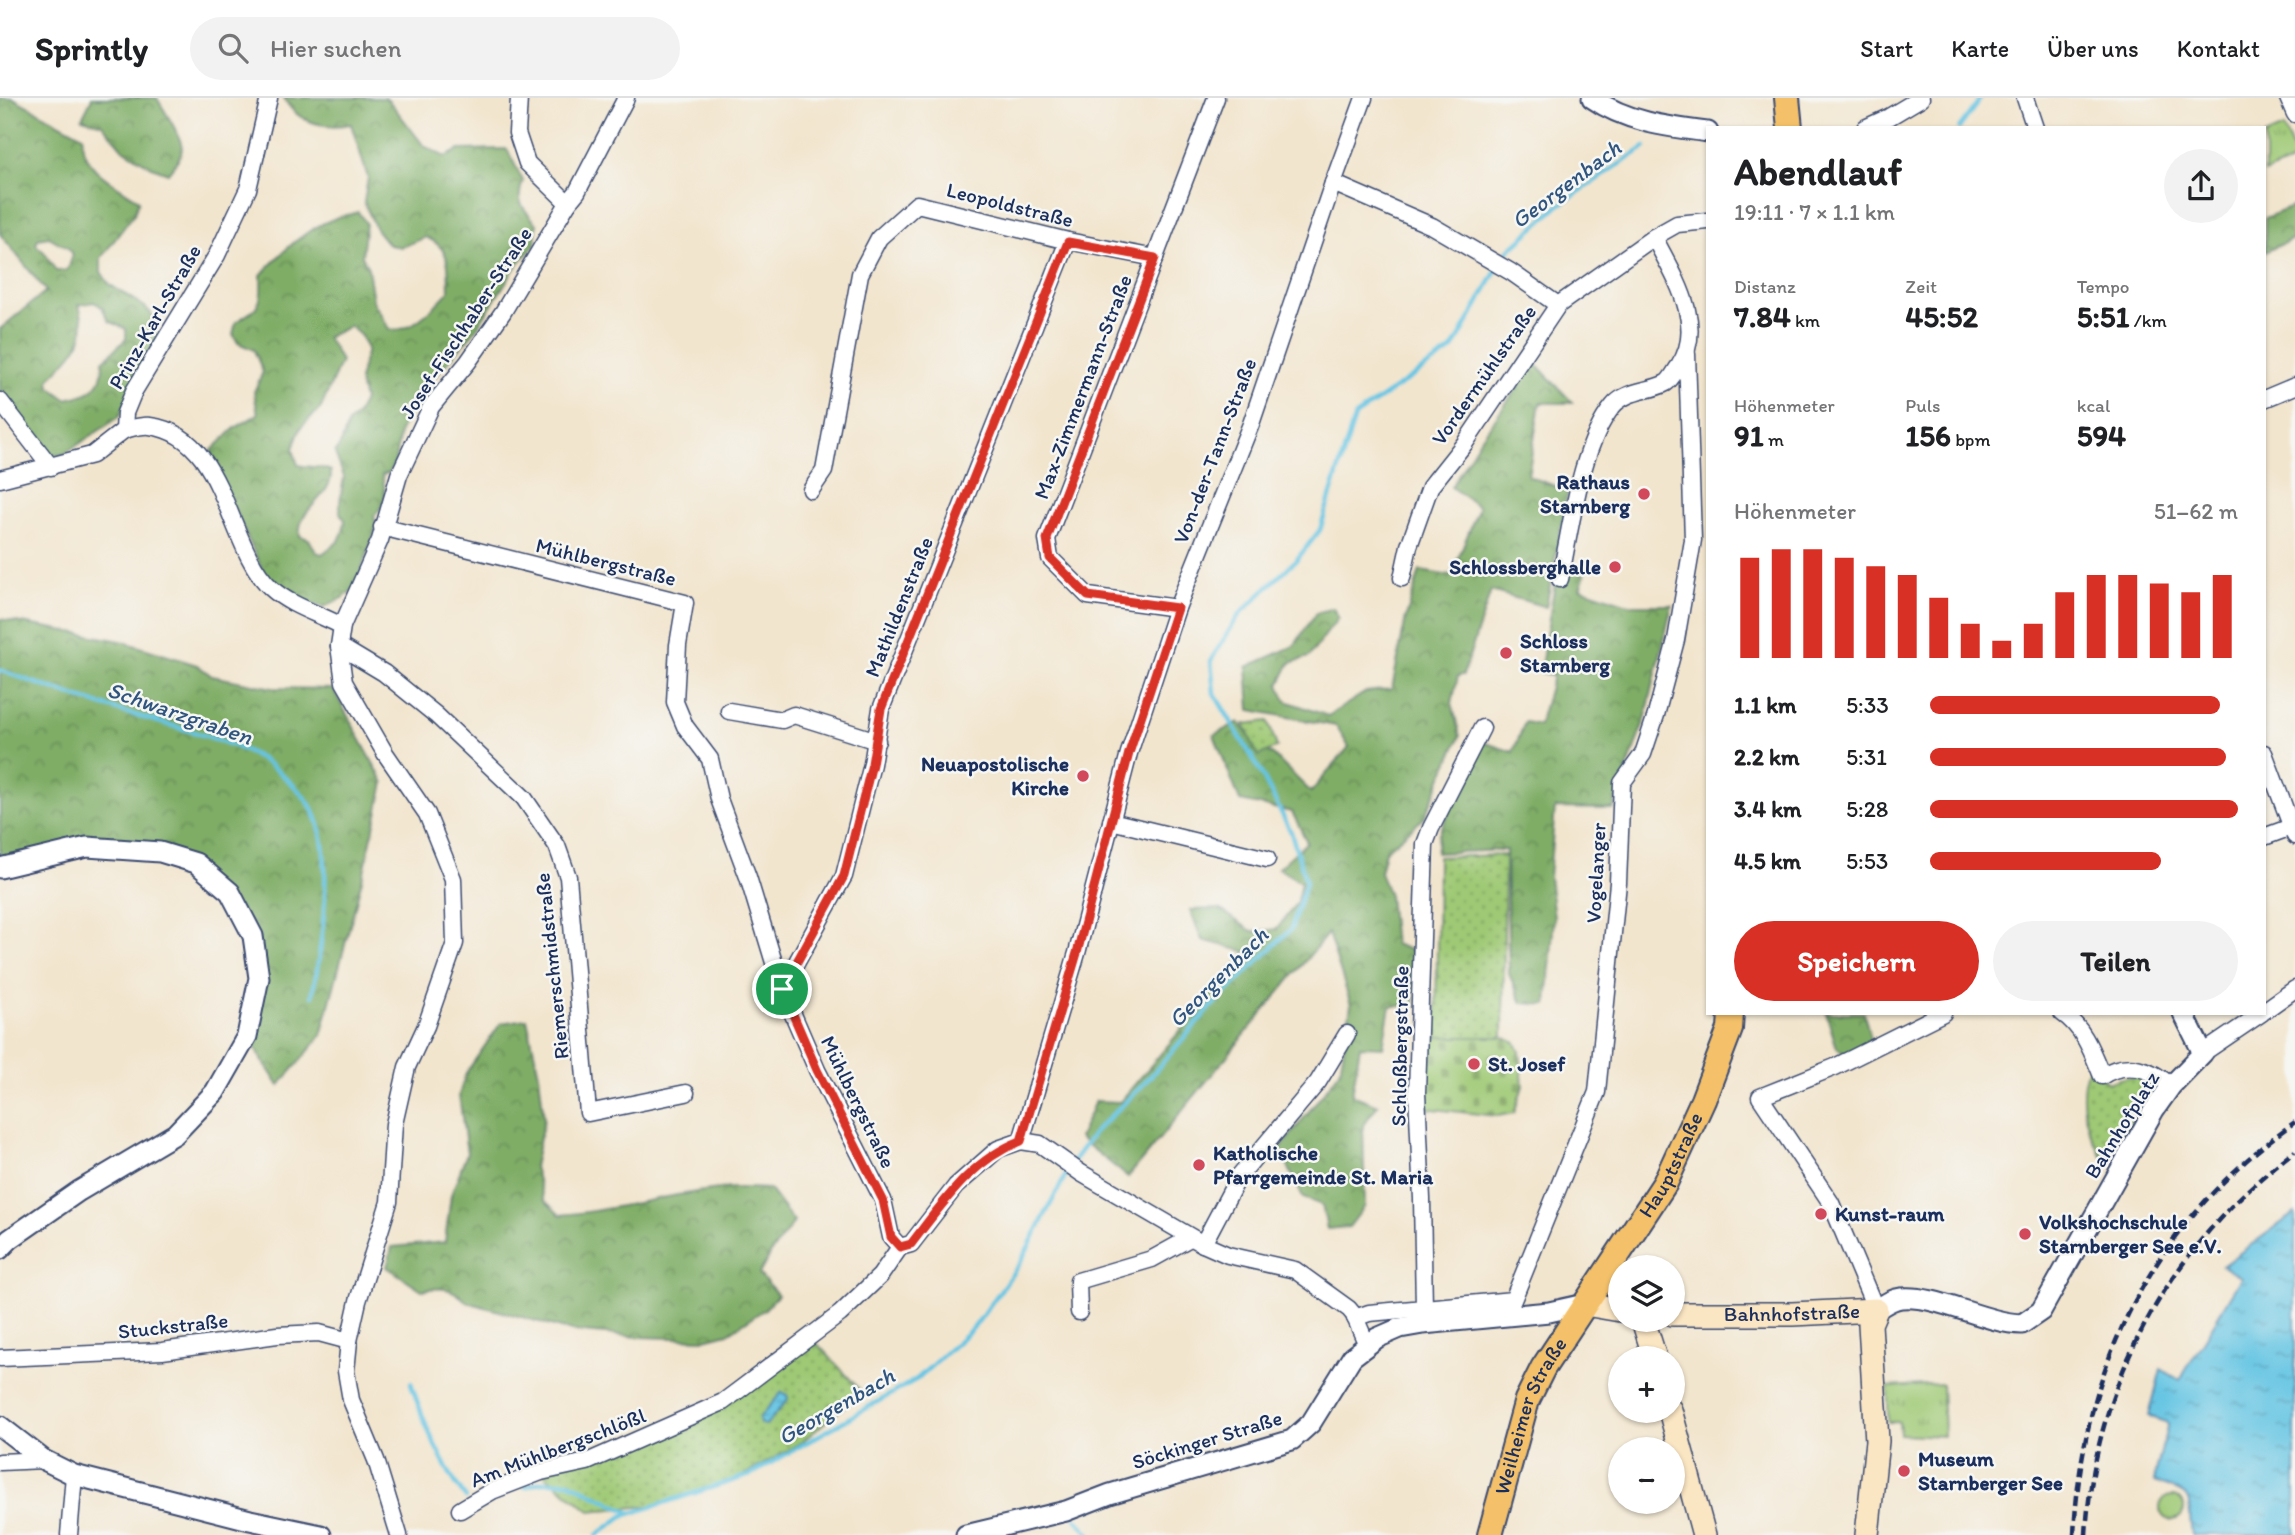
<!DOCTYPE html>
<html lang="de">
<head>
<meta charset="utf-8">
<style>
	body { margin:0; font-family:Itim,sans-serif; background:#f2f2f2; color:#202124; height:100vh; display:flex; flex-direction:column; font-size:26px; white-space:nowrap }
	* { box-sizing:border-box; margin:0 }
	p { font-size:23px; color:#757577 }
	.icon { flex:none; width:38px; height:38px; fill:none; stroke:currentColor; stroke-width:2; stroke-linecap:round; stroke-linejoin:round }
	.map { position:relative; flex:1; overflow:hidden }
	.drawer { position:absolute; left:1706px; top:28px; width:560px; height:889px; display:flex; flex-direction:column; background:#fff; border-radius:0px; box-shadow:0 2px 5px #0004 }
	.drawer>* { flex:none }
	.tools { position:absolute; left:1608px; top:1157px; display:grid; gap:14px }
	.tools a { display:grid; place-items:center; width:77px; height:77px; border-radius:50%; background:#fff; box-shadow:0 2px 5px #0004; font-size:35px }
	.pin { position:absolute; display:grid; place-items:center; width:60px; height:60px; color:#fff; margin:-30px; border:4px solid #fff; border-radius:50%; box-shadow:0 2px 7px #0007 }
	.round { display:grid; place-items:center; flex:none; width:74px; height:74px; border-radius:37px; background:#f2f2f2 }
	.overview { display:flex; align-items:center; justify-content:space-between; height:119px; padding:0 28px }
	h1 { font-size:38px; font-weight:700; line-height:52px }
	.stats { display:grid; grid-template-columns:repeat(3,1fr); gap:10px; height:119px; padding:7px 28px }
	.stats div { display:grid; align-content:center }
	.stats b { font-size:30px; font-weight:700 }
	.stats small { font-size:19px; font-weight:400 }
	.stats p { font-size:19px }
	.chart { height:196px; padding:14px 28px }
	.chart p { display:flex; justify-content:space-between }
	.chart svg { width:100%; height:126px; margin-top:7px; stroke:#d93025; stroke-width:6 }
	.action { display:flex; gap:14px; margin-top:auto; padding:14px 28px }
	.action a { flex:1; height:80px; border-radius:42px; background:#d93025; color:#fff; font-size:28px; font-weight:700; line-height:80px; text-align:center }
	.action a+a { background:#f2f2f2; color:#202124 }
	ul { padding:0 28px; list-style:none; font-size:23px }
	li { display:grid; grid-template-columns:112px 84px 1fr; align-items:center; height:52px }
	li i { height:18px; border-radius:9px; background:#d93025 }
	header { display:flex; align-items:center; gap:42px; box-sizing:border-box; height:98px; padding:0 35px; background:#fff; border-bottom:2px solid #e0e0e0 }
	header strong { font-size:33px }
	nav { display:flex; gap:38px; margin-inline-start:auto; font-size:24px }
	.search { width:490px; height:63px; background:#f2f2f2; display:flex; align-items:center; gap:18px; box-sizing:border-box; padding:0 24px; border-radius:38px; color:#757577; font-size:26px }
	.map>svg:first-child { display:block }
</style>
</head>
<body>
<header>
<strong>Sprintly</strong>
<div class="search"><svg class="icon" aria-label="search" viewBox="0 0 24 24"><circle cx="10" cy="10" r="6"/><path d="M15 15l6 6"/></svg>Hier suchen</div>
<nav><a>Start</a><a>Karte</a><a>Über uns</a><a>Kontakt</a></nav>
</header>
<div class="map">
<svg width="2295" height="1437" viewBox="0 0 2295 1437">
	<defs>
		<pattern id="grass-tufts" width="24" height="20" patternUnits="userSpaceOnUse" patternTransform="scale(1.75)"><rect width="24" height="20" fill="#9fc975"/><path d="M3 7l-1-3M5 7V3M7 7l1-3M15 17l-1-3M17 17v-4M19 17l1-3" fill="none" stroke="#81a463"/></pattern>
		<pattern id="forest-crowns" width="20" height="18" patternUnits="userSpaceOnUse" patternTransform="scale(1.75)"><rect width="20" height="18" fill="#7fad66"/><path d="M2 6a3 3 0 1 1 6 0M12 15a3 3 0 1 1 6 0" fill="none" stroke="#678d57"/></pattern>
		<pattern id="cemetery-stones" width="16" height="16" patternUnits="userSpaceOnUse" patternTransform="scale(1.75)"><rect width="16" height="16" fill="#9fc975"/><path d="M2 7V4a2 2 0 0 1 4 0v3zM10 15v-3a2 2 0 0 1 4 0v3z" fill="#81a463"/></pattern>
		<pattern id="park-dots" width="8" height="8" patternUnits="userSpaceOnUse" patternTransform="scale(1.75)"><rect width="8" height="8" fill="#9fc975"/><path d="M2 2h.1M6 6h.1" fill="none" stroke="#81a463" stroke-width="1.8" stroke-linecap="round"/></pattern>
		<pattern id="water-ripples" width="26" height="14" patternUnits="userSpaceOnUse" patternTransform="scale(1.75)"><rect width="26" height="14" fill="#65c5e3"/><path d="M2 4q2-2 4 0t4 0M15 11q2-2 4 0t4 0" fill="none" stroke="#52a0bb"/></pattern>
	</defs>
	<rect width="100%" height="100%" fill="#f6f6f2"/>
	<filter id="ink" filterUnits="userSpaceOnUse"><feTurbulence type="fractalNoise" baseFrequency=".0143" numOctaves="2"/><feDisplacementMap in="SourceGraphic" scale="14" xChannelSelector="R" yChannelSelector="G"/><feConvolveMatrix kernelMatrix="1 2 1 2 8 2 1 2 1" color-interpolation-filters="sRGB"/></filter>
	<filter id="wash" filterUnits="userSpaceOnUse"><feTurbulence type="fractalNoise" baseFrequency=".00686" numOctaves="4" result="noise"/><feDisplacementMap in="SourceGraphic" scale="28" xChannelSelector="R" yChannelSelector="G"/><feGaussianBlur stdDeviation="1.57" result="paint"/><feColorMatrix in="noise" values="0 0 0 0 0 0 0 0 0 0 0 0 0 0 0 0 0 1.4 0 .05"/><feComposite in="paint" operator="in"/></filter>
	<g filter="url(#wash)">
		<rect width="100%" height="100%" fill="#f2e5ce"/>
		<!-- grass -->
		<g fill="url(#grass-tufts)" stroke="#5d7c6a" stroke-width="2">
			<path d="M2283,30L2295,56V62L2265,75V38Z"/>
			<path d="M1942,1286L1944,1338L1900,1336L1899,1324H1888V1289Z"/>
			<circle cx="2172" cy="1410" r="12"/>
		</g>
		<!-- forest -->
		<g fill="url(#forest-crowns)" stroke="#4d6e62" stroke-width="2" fill-rule="evenodd">
			<path d="M0,0H13L83,38C77,69 118,88 139,102L134,116L101,160V174L109,186L145,209L157,222V239L119,319L64,356L51,358L0,298V231L46,193L0,136ZM49,139L68,150L73,156L69,169L65,173H56L44,154L36,147L38,141ZM94,204L102,209L109,223L126,231V241L103,263C104,289 90,297 66,301L50,289L49,282C72,254 91,245 79,207Z"/>
			<path d="M92,0H157C163,11 182,38 182,51C181,59 174,68 168,75L152,69L122,50L102,26L82,20Z"/>
			<path d="M284,0H385L390,4L424,48L445,59L459,52L507,51L523,83C515,106 523,109 537,126L535,147L517,167L474,234L421,295L400,333L395,364L389,375L382,377C386,395 388,405 374,418L377,428L355,490L343,500L324,509L297,501L264,475L213,366L211,353L235,330L258,316L254,294L263,274L254,252L238,245L233,236L236,224C261,208 262,207 261,177C284,152 304,132 336,120C343,117 351,117 358,114L366,125L362,158L368,170L373,203L389,231C410,237 436,207 449,193C448,168 452,151 426,139L402,149L389,147L376,131L364,104L368,80L351,26C324,31 297,25 284,0ZM350,228L361,238L367,251L359,282L364,302L357,317L348,325L342,343L335,355L344,379L340,403V415L345,422L343,434L339,443L322,456L316,454L309,441L300,438C296,409 333,401 331,373C320,367 310,370 298,367L293,351L301,329L321,310L341,263L327,239Z"/>
			<path d="M2295,108V140L2265,154V120Z"/>
			<path d="M1535,265L1573,305H1540L1528,378L1568,393L1546,509L1491,493L1463,577L1458,578L1452,605L1460,638L1424,720L1385,753L1380,774L1389,798L1394,846L1413,853L1414,908H1390L1383,949L1360,948L1352,997L1378,1007L1363,1027L1365,1108L1349,1129L1327,1131L1322,1107L1303,1100L1280,1051L1340,973L1351,907L1328,835L1128,1079L1079,1040L1095,1003L1120,1004L1247,854L1202,842L1190,812L1220,811L1253,834L1277,831L1297,804L1301,784L1278,770L1307,744L1292,714L1240,703L1214,637L1239,624L1257,649L1272,656L1311,694L1349,649L1336,628L1250,612L1247,569L1294,548L1316,515L1333,510L1338,520L1309,559L1290,565L1279,587L1286,603L1328,618L1366,594L1392,591L1406,519L1420,473L1451,478L1479,409L1451,389L1479,343Z"/>
			<path d="M1567,465L1585,477L1580,490L1631,507H1672L1646,618L1613,711L1555,710L1549,779L1554,819L1547,907L1522,905L1509,876L1506,752L1436,755L1439,735L1483,644L1513,654L1525,624L1539,627L1553,578L1540,574L1555,485Z"/>
			<path d="M0,521L121,543L197,567L212,578L273,590L333,591L384,685L364,774L321,938L279,988L247,938L253,838L196,765L95,750L0,772Z"/>
			<path d="M1826,915H1864L1871,943L1855,955H1843L1837,950Z"/>
			<path d="M527,921L539,976L544,1021L534,1069L544,1102L560,1117C614,1113 666,1096 720,1091C736,1089 753,1090 769,1091L794,1124L772,1153L759,1176L778,1197L765,1211L728,1235L705,1241L639,1239L572,1233L467,1204C452,1189 443,1189 422,1192L387,1169L392,1149L445,1144L451,1097L467,1055L459,997L466,975L501,925Z"/>
		</g>
		<!-- cemetery -->
		<path fill="url(#cemetery-stones)" stroke="#5d7c6a" stroke-width="2" d="M1436,939H1503L1516,945L1520,954L1523,988L1514,1015L1498,1018L1424,1010L1425,944Z"/>
		<!-- park -->
		<g fill="url(#park-dots)" stroke="#5d7c6a" stroke-width="2">
			<path d="M1268,623L1277,649L1258,658L1244,626Z"/>
			<path d="M1505,757L1503,939H1436L1438,759Z"/>
			<path d="M2088,970L2108,985C2124,978 2136,977 2152,985L2107,1064C2087,1040 2076,1000 2088,970Z"/>
			<path d="M811,1239L862,1294L799,1346L732,1384L659,1407L590,1413L541,1374L723,1304Z"/>
		</g>
		<!-- water -->
		<g fill="url(#water-ripples)" stroke="#407aa0" stroke-width="2">
			<path d="M2295,1115V1437H2192C2186,1394 2198,1400 2154,1383L2168,1325L2149,1318L2161,1271L2180,1282L2241,1180L2222,1168Z"/>
			<path d="M782,1294L787,1297L788,1301L766,1327L760,1326L759,1320Z"/>
		</g>
		<g fill="none" stroke-linecap="round" stroke-linejoin="round">
			<!-- stream -->
			<g stroke="#65c5e3" stroke-width="4.5">
				<path d="M1959,30L1981,0"/>
				<path d="M1502,163L1506,155L1558,108L1645,49"/>
				<path d="M0,572C43,588 86,603 131,616C167,627 219,639 252,656C272,666 304,693 314,714C335,759 322,849 312,898"/>
				<path d="M411,1285C424,1326 440,1365 466,1400"/>
				<path d="M525,1389L541,1384H569L631,1415"/>
				<path d="M1076,1421L1091,1437"/>
				<path d="M597,1437L623,1418L750,1377L917,1281L975,1228L1020,1165L1073,1063L1096,1032L1140,990L1212,908L1291,831L1306,784L1291,734L1258,669L1214,595L1211,562L1239,517L1298,460L1320,432L1355,318L1453,251L1497,171"/>
			</g>
		</g>
	</g>
	<g filter="url(#ink)">
		<g fill="none" stroke-linecap="round" stroke-linejoin="round">
			<defs>
				<g id="minor">
					<path d="M519,0L517,35L527,65L568,105"/>
					<path d="M2025,0L2035,30"/>
					<path d="M2288,0L2295,16"/>
					<path d="M1865,30L1889,19L1921,0"/>
					<path d="M1333,85L1432,128L1511,174L1558,207"/>
					<path d="M2264,301L2295,288"/>
					<path d="M0,303L51,369"/>
					<path d="M124,332C132,330 142,327 150,328C227,338 226,448 271,490C289,507 319,516 342,528"/>
					<path d="M0,381L92,357L124,332L125,315L134,293L217,157L248,91L269,0"/>
					<path d="M811,392L824,373L860,176L879,140L917,106L1068,143L1155,160"/>
					<path d="M382,429L685,505L678,547L675,604L685,628L710,661L719,701L748,779L782,891L817,972L883,1102L891,1139L900,1149L911,1146L956,1088L998,1051L1021,1043L1040,1046L1081,1075L1203,1146L1228,1157L1295,1172L1349,1211L1354,1217L1367,1247"/>
					<path d="M1402,480L1409,448L1430,389L1465,345L1558,207L1654,139L1677,126L1708,123"/>
					<path d="M1560,481C1571,430 1580,348 1613,308C1626,292 1649,294 1666,285C1671,282 1675,273 1679,268C1707,226 1673,177 1654,139"/>
					<path d="M1177,510L1088,498L1050,460L1047,441L1216,0"/>
					<path d="M339,548L384,575L436,617L524,700L557,748L568,779L588,1015L686,995"/>
					<path d="M729,613L782,622L794,617L877,643"/>
					<path d="M2264,655L2295,738"/>
					<path d="M1111,723L1267,761"/>
					<path d="M2264,739L2291,729"/>
					<path d="M782,891L844,778L872,666L881,611L1068,143"/>
					<path d="M2264,913L2295,891"/>
					<path d="M2062,915C2084,930 2092,954 2102,978C2126,962 2151,970 2171,988"/>
					<path d="M2203,955L2262,915"/>
					<path d="M1021,1043L1077,855L1129,655L1177,510L1251,326L1333,85L1364,0"/>
					<path d="M1203,1146L1239,1078L1318,984L1347,936"/>
					<path d="M1424,1210L1513,1202L1597,994L1618,785L1622,685L1643,656L1656,617L1676,542L1693,442L1687,256"/>
					<path d="M1876,1212L1831,1105L1760,999L1835,969L1943,915"/>
					<path d="M1079,1214L1078,1183L1152,1161L1190,1140"/>
					<path d="M1355,1220L1369,1215L1424,1210L1422,1101L1417,995L1425,746L1431,730L1482,630"/>
					<path d="M0,1260L162,1253L277,1237L319,1235L349,1243"/>
					<path d="M0,1364L44,1362"/>
					<path d="M460,1412L492,1393L541,1374L587,1364L723,1304L840,1216L880,1178L900,1149"/>
					<path d="M69,1437L74,1377"/>
					<path d="M399,1437L376,1362L351,1302L346,1273L349,1243L358,1203L389,1104L394,1026L407,969L426,928L455,845L453,781L427,716L385,655L344,584L339,548L342,528L380,442L399,377L431,309L468,264L503,214L568,105L577,94L626,0"/>
				</g>
				<g id="tertiary">
					<path d="M1592,0C1626,24 1668,29 1708,34"/>
					<path d="M0,770L87,749L160,754L196,765L230,794L253,838L259,880L247,938L215,994L175,1036L79,1093L10,1141L0,1151"/>
					<path d="M1876,1212C1884,1207 1891,1201 1901,1200C1935,1196 1984,1225 2022,1226L2041,1213L2154,1012L2171,988L2203,955L2183,915"/>
					<path d="M0,1328L44,1362L74,1377L250,1422L321,1437"/>
					<path d="M966,1437L1066,1413L1110,1396L1292,1342L1311,1325L1352,1259L1377,1240L1400,1230L1423,1226L1549,1214L1585,1206"/>
				</g>
				<g id="secondary">
					<path d="M1585,1206L1620,1212"/>
					<path id="s1" d="M1673,1216H1792L1876,1212L1870,1226L1877,1343L1867,1437"/>
					<path d="M1643,1222L1655,1260"/>
					<path d="M1670,1312L1704,1437"/>
				</g>
				<g id="primary">
					<path d="M1787,0L1790,30"/>
					<path id="s2" d="M1490,1437L1527,1302L1543,1270L1665,1085L1703,1002L1730,931L1731,915"/>
				</g>
			</defs>
			<!-- minor casing -->
			<use href="#minor" stroke="#3b4a6f" stroke-width="19"/>
			<!-- tertiary casing -->
			<use href="#tertiary" stroke="#3b4a6f" stroke-width="23"/>
			<!-- secondary casing -->
			<use href="#secondary" stroke="#3b4a6f" stroke-width="26"/>
			<!-- primary casing -->
			<use href="#primary" stroke="#3b4a6f" stroke-width="28"/>
			<!-- minor -->
			<use href="#minor" stroke="#fff" stroke-width="16"/>
			<!-- tertiary -->
			<use href="#tertiary" stroke="#fff" stroke-width="19"/>
			<!-- secondary -->
			<use href="#secondary" stroke="#fbe6c3" stroke-width="23"/>
			<!-- primary -->
			<use href="#primary" stroke="#f4c16a" stroke-width="24"/>
			<!-- rail -->
			<g stroke="#1b2f5e" stroke-width="4.5" stroke-dasharray="10 5" stroke-linecap="butt">
				<path d="M2074,1437C2082,1265 2154,1124 2295,1024"/>
				<path d="M2086,1437C2094,1284 2172,1144 2295,1053"/>
			</g>
		</g>
	</g>
	<g fill="none" stroke-linecap="round" stroke-linejoin="round" filter="url(#ink)">
		<defs>
			<path id="route" d="M1068,144L1155,160L1047,441L1050,460L1088,498L1177,510L1129,655L1077,855L1021,1043C971,1062 943,1105 911,1146L900,1149L891,1139L883,1102L817,972L782,891L844,778L872,666L881,611Z"/>
		</defs>
		<!-- route casing -->
		<use href="#route" stroke="#fff" stroke-width="14"/>
		<!-- route -->
		<use href="#route" stroke="#d93025" stroke-width="9"/>
	</g>
	<!-- markers -->
	<g fill="#d1495b" stroke="#f6f6f2" stroke-width="2.5">
		<circle cx="1644" cy="396" r="7"/>
		<circle cx="1615" cy="469" r="7"/>
		<circle cx="1506" cy="555" r="7"/>
		<circle cx="1083" cy="678" r="7"/>
		<circle cx="1474" cy="966" r="7"/>
		<circle cx="1199" cy="1067" r="7"/>
		<circle cx="1821" cy="1116" r="7"/>
		<circle cx="2025" cy="1136" r="7"/>
		<circle cx="1904" cy="1373" r="7"/>
	</g>
	<g text-anchor="middle" stroke-width="5" stroke-linejoin="round" paint-order="stroke">
		<!-- street labels -->
		<g font-size="21" fill="#1b2f5e" stroke="#f6f6f2">
			<text transform="translate(1010 107) rotate(14)" y="7">Leopoldstraße</text>
			<text transform="translate(155 219) rotate(-60)" y="7">Prinz-Karl-Straße</text>
			<text transform="translate(466 225) rotate(-57)" y="7">Josef-Fischhaber-Straße</text>
			<text transform="translate(1484 277) rotate(-55)" y="7">Vordermühlstraße</text>
			<text transform="translate(1083 289) rotate(-69)" y="7">Max-Zimmermann-Straße</text>
			<text transform="translate(1215 353) rotate(-69)" y="7">Von-der-Tann-Straße</text>
			<text transform="translate(606 464) rotate(14)" y="7">Mühlbergstraße</text>
			<text transform="translate(899 509) rotate(-68)" y="7">Mathildenstraße</text>
			<text transform="translate(1596 775) rotate(-87)" y="7">Vogelanger</text>
			<text transform="translate(552 868) rotate(-96)" y="7">Riemerschmidstraße</text>
			<text transform="translate(1400 948) rotate(-89)" y="7">Schloßbergstraße</text>
			<text transform="translate(858 1004) rotate(64)" y="7">Mühlbergstraße</text>
			<text transform="translate(2122 1027) rotate(-58)" y="7">Bahnhofplatz</text>
			<text dy="7" stroke="none"><textPath href="#s2" startOffset="416">Hauptstraße</textPath></text>
			<text dy="7" stroke="none"><textPath href="#s1" startOffset="119">Bahnhofstraße</textPath></text>
			<text transform="translate(173 1228) rotate(-6)" y="7">Stuckstraße</text>
			<text dy="7" stroke="none"><textPath href="#s2" startOffset="126">Weilheimer Straße</textPath></text>
			<text transform="translate(1207 1342) rotate(-17)" y="7">Söckinger Straße</text>
			<text transform="translate(558 1350) rotate(-21)" y="7">Am Mühlbergschlößl</text>
		</g>
		<!-- poi labels -->
		<g font-size="21" font-weight="bold" fill="#1b2f5e" stroke="#f6f6f2" text-anchor="start">
			<text x="1630" y="391" text-anchor="end">Rathaus<tspan x="1630" dy="24">Starnberg</tspan></text>
			<text x="1601" y="476" text-anchor="end">Schlossberghalle</text>
			<text x="1520" y="550">Schloss<tspan x="1520" dy="24">Starnberg</tspan></text>
			<text x="1069" y="673" text-anchor="end">Neuapostolische<tspan x="1069" dy="24">Kirche</tspan></text>
			<text x="1488" y="973">St. Josef</text>
			<text x="1213" y="1062">Katholische<tspan x="1213" dy="24">Pfarrgemeinde St. Maria</tspan></text>
			<text x="1835" y="1123">Kunst-raum</text>
			<text x="2039" y="1131">Volkshochschule<tspan x="2039" dy="24">Starnberger See e.V.</tspan></text>
			<text x="1918" y="1368">Museum<tspan x="1918" dy="24">Starnberger See</tspan></text>
		</g>
		<!-- water labels -->
		<g font-size="23" font-style="italic" fill="#2e547f" stroke="#f6f6f2">
			<text transform="translate(1566 86) rotate(-37)" y="8">Georgenbach</text>
			<text transform="translate(180 615) rotate(19)" y="8">Schwarzgraben</text>
			<text transform="translate(1218 879) rotate(-45)" y="8">Georgenbach</text>
			<text transform="translate(836 1308) rotate(-30)" y="8">Georgenbach</text>
		</g>
	</g>
</svg>
<div class="tools">
<a><svg class="icon" aria-label="layers" viewBox="0 0 24 24"><path d="M12 4l9 5-9 5-9-5zM3 14l9 5 9-5"/></svg></a>
<a>+</a>
<a>−</a>
</div>
<div class="pin" style="left:782px;top:891px;background:#1e9e55"><svg class="icon" aria-label="arrive" viewBox="0 0 24 24"><path d="M6 21V4h12l-3 4 3 4H6"/></svg></div>
<section class="drawer">
<div class="overview"><div><h1>Abendlauf</h1><p>19:11 · 7 × 1.1 km</p></div><a class="round"><svg class="icon" aria-label="share" viewBox="0 0 24 24"><path d="M12 15V3M7 8l5-5 5 5M5 13v7h14v-7"/></svg></a></div>
<div class="stats">
<div><p>Distanz</p><b>7.84<small> km</small></b></div>
<div><p>Zeit</p><b>45:52</b></div>
<div><p>Tempo</p><b>5:51<small> /km</small></b></div>
</div>
<div class="stats">
<div><p>Höhenmeter</p><b>91<small> m</small></b></div>
<div><p>Puls</p><b>156<small> bpm</small></b></div>
<div><p>kcal</p><b>594</b></div>
</div>
<div class="chart"><p><span>Höhenmeter</span>51–62 m</p>
<svg viewBox="0 0 160 44" preserveAspectRatio="none"><path d="M5 44V9M15 44V6M25 44V6M35 44V9M45 44V12M55 44V15M65 44V23M75 44V32M85 44V38M95 44V32M105 44V21M115 44V15M125 44V15M135 44V18M145 44V21M155 44V15"/></svg>
</div>
<ul>
<li><b>1.1 km</b>5:33<i style="width:94%"></i></li>
<li><b>2.2 km</b>5:31<i style="width:96%"></i></li>
<li><b>3.4 km</b>5:28<i style="width:100%"></i></li>
<li><b>4.5 km</b>5:53<i style="width:75%"></i></li>
</ul>
<div class="action"><a>Speichern</a><a>Teilen</a></div>
</section>
</div>
</body>
</html>
